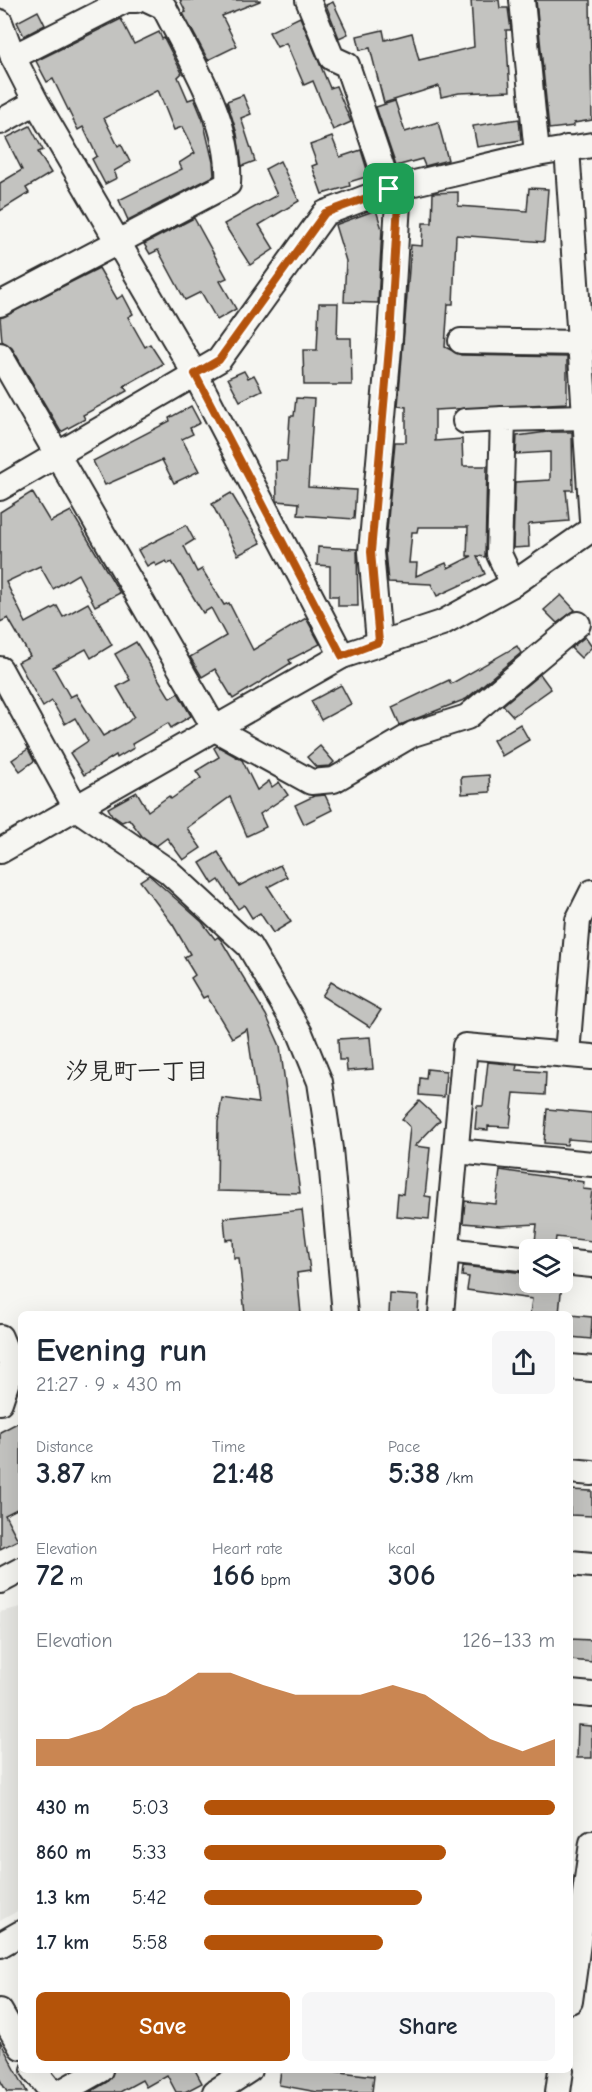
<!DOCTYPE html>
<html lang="en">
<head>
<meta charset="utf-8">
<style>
	body { margin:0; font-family:"Comic Neue","Klee One",sans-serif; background:#f6f6f7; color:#1f2937; height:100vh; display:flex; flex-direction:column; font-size:22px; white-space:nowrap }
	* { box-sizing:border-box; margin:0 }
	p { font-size:20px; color:#747a83 }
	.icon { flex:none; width:33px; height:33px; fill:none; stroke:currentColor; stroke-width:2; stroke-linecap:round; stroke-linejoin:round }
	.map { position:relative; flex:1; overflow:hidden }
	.side { position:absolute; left:18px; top:1311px; width:555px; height:762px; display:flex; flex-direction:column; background:#fff; border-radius:9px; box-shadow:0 6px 24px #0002 }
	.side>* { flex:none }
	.tools { position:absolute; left:519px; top:1239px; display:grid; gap:12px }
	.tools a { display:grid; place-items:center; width:54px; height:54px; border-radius:9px; background:#fff; box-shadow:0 6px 24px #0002; font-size:30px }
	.pin { position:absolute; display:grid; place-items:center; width:51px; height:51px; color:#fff; margin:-26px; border-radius:12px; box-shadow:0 3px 9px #0006 }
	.round { display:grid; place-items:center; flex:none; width:63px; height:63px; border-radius:9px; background:#f6f6f7 }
	.head { display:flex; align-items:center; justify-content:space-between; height:102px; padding:0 18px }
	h1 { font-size:33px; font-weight:700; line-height:45px }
	.metrics { display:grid; grid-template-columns:repeat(3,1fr); gap:9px; height:102px; padding:6px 18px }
	.metrics div { display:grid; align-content:center }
	.metrics b { font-size:30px; font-weight:700 }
	.metrics small { font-size:16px; font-weight:400 }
	.metrics p { font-size:16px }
	.chart { height:168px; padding:12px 18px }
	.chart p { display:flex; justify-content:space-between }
	.chart svg { width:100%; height:108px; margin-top:6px; fill:#b45309; opacity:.7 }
	.button { display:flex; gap:12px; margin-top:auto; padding:12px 18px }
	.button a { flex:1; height:69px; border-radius:9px; background:#b45309; color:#fff; font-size:24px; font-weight:700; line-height:69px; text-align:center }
	.button a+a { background:#f6f6f7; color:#1f2937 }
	ul { padding:0 18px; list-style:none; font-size:20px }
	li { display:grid; grid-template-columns:96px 72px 1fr; align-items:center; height:45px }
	li i { height:15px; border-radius:8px; background:#b45309 }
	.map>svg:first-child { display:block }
</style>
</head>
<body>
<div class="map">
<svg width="592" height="2092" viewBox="0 0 592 2092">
	<rect width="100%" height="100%" fill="#f6f6f2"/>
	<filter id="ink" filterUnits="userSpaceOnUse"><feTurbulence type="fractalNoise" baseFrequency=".0167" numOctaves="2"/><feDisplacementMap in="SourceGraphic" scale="12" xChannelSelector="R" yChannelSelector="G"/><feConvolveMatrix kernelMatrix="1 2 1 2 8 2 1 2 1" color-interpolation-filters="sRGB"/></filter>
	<g filter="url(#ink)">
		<!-- built -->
		<path fill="#e7e7e3" d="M21,1607V1909L0,1921V1612Z"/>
		<!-- building -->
		<g fill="#c3c3c0" stroke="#2b2b2b" stroke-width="1.5" fill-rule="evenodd">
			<path d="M180,0H260V1L222,16L237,46L208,60L183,13L186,12Z"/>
			<path d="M471,0H499L500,8H508L511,30H506L510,91L459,93L441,97L439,86L384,103L370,48L360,50L357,36L383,30L385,40L412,33L419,60L474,47Z"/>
			<path d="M536,0H590L592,120L574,123V126L549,129Z"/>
			<path d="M333,2L348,34L339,38L326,5Z"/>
			<path d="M38,11L45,25L24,36L17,22Z"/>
			<path d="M300,17L330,88L336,86L351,122L333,130L313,81L304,85L286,43L277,47L269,32Z"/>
			<path d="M121,19L134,44L159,32L162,39L164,38L182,73L178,77L188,100L194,98L203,120L213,162L214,176L128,220L119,200L182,169L179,163L195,153L182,127L174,130L158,90L104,118L118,146L121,144L130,162L114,171L117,178L105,184L92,159L97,156L83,127L78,130L53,79L47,82L36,61Z"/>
			<path d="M243,95L251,114L241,118L255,161L242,166L237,134L227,101Z"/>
			<path d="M395,101L405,132L438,122L448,160L425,166L422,159L396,166L376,107Z"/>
			<path d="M519,119L521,140L477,147L473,126Z"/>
			<path d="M30,126L43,150L38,152L51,173L26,188L29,193L0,211V183L22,170L6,138Z"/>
			<path d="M332,137L340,157L361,150L369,176L349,182L350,186L322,194L312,166L317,164L310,145Z"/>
			<path d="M280,161L299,201L259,225L274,249L250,265L224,224L277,195L265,169Z"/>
			<path d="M529,188L548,189L544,242L456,235L453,304H448L445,347L461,355L567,357V403L435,410V441L462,439L463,466H487L485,557L477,556L485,574L437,596L431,584L388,582L385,552L395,442H406V407L398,406L411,245L422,246L423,223H432L433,193L458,192V206L527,211ZM418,527H468L467,556H472L448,568L446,563L416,576L417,563H409L412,532H417Z"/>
			<path d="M376,210L382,229L378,303L344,302L346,261L335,225Z"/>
			<path d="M194,218L227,278L220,281L236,309L217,320L201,292L185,300L158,250L150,254L144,244Z"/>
			<path d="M99,268L117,299L123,295L133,314L128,317L145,347L150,344L163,364L124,386L127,391L83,415L85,419L61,432L12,348L2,341L0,318Z"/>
			<path d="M319,303H338L337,338H351L352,385H304L303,350H317Z"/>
			<path d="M244,371L248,378L254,375L262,390L240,401L228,378Z"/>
			<path d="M296,398L314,399L308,487L356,490L354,519L298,515L299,503L277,501L276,461H287L290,416H294Z"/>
			<path d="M191,406L200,423L190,428L193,434L182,439L199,471L174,483L162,460L105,485L93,461L170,421L169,418Z"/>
			<path d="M547,432H572L573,490H566L569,521L530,524L528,526L529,547L513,548L515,482L550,480V452L516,454L517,436Z"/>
			<path d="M32,492L50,522L71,511L120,593L95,606L78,574L53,589L40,566L6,582L26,623L57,606L63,617L88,603L112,645L91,658L86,649L53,667L70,697L76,694L103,736L128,722L134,716L117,687L130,680L115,654L136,642L170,698L178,693L191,716L171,728L168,723L132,744L134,748L117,758L116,755L84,775L70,753L88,741L75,718L65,724L52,701L43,707L18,662L30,656L8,618L0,622V512Z"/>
			<path d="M231,493L261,543L238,555L212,504Z"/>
			<path d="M186,525L194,540L184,546L197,572L202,569L224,605L229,603L253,650L306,618L320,644L289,660L291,663L233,699L215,669L202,677L190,657L226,636L211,608L203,613L172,562L168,564L166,561L156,566L154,562L147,566L138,550Z"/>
			<path d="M318,547L357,549L358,606H338V596H330V566L317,565Z"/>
			<path d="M561,595L575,610L557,623L544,610Z"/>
			<path d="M585,637L592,647L581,658L571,648Z"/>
			<path d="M517,646L521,653L466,699L400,725L392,707L449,680L451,684Z"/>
			<path d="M540,674L551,689L513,716L503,705Z"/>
			<path d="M341,685L351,704L321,720L311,701Z"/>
			<path d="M520,724L529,740L502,756L493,740Z"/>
			<path d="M217,746L242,760L257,790L269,781L272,787L279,782L288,795L260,814L266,827L247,836L230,797L187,828L201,848L183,860L167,838L156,846L142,836L129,819L122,822L112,815L108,808L137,792L148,811L169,796L171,799L201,778L196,771L219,757L214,748Z"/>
			<path d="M320,746L334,762L330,766L316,767L307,757Z"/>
			<path d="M28,749L34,761L20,771L12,760Z"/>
			<path d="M489,775L490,792L462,794L461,777Z"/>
			<path d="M325,795L332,810L304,824L295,805L314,796Z"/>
			<path d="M218,852L239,886L280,865L287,877L268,887L291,922L273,933L260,913L252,918L244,905L238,909L219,880L213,884L200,863Z"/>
			<path d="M149,875L202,922L215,939L218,937L221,940L266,1015L280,1046L300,1193L217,1191L218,1122L222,1098L258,1103L247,1029L232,1038L207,996L203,998L191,978L195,975L184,957L190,954L173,925L140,881Z"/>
			<path d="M331,982L381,1010L370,1027L322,996Z"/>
			<path d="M370,1037L373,1069L347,1071L346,1060H339L338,1039Z"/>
			<path d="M488,1062L517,1065L516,1070L546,1072L545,1095L514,1093L510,1127L488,1126V1130L475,1129L477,1106H483Z"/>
			<path d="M427,1069L446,1071L444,1097L419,1095L420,1078L426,1079Z"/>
			<path d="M419,1101L440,1120L415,1146L430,1148L425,1196L431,1197L429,1219L396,1216L398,1193L403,1194L410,1127L402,1119Z"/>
			<path d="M547,1109L592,1113V1141L568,1139L567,1145L544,1143Z"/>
			<path d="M500,1170L584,1182L583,1189L592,1190L589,1217H592V1241L556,1237L555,1245L535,1242L537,1224L500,1226L463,1223L465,1201L496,1204Z"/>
			<path d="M302,1210L310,1271L297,1273L301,1314H245L239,1258H234L233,1239L226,1240L224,1218Z"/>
			<path d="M463,1266L524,1273L522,1282H562L559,1314H530L532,1299L467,1290L469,1277L462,1276Z"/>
			<path d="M390,1294L419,1296L418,1314H389Z"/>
			<path d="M570,1315L592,1317L591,1339L570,1337Z"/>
			<path d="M21,1421V1507L5,1515L18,1540L0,1549V1432Z"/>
			<path d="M570,1490L592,1491V1516L570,1515Z"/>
			<path d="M570,1639L592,1640V1662L570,1660Z"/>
			<path d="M578,1725L592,1726V1758H577Z"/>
			<path d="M0,2041L27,2092H7L0,2080Z"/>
			<path d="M114,2070H195L202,2083L185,2092H176L167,2075L146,2087L142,2080L120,2092H90L107,2082Z"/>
			<path d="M281,2070H324L374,2076L372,2092H317L279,2085Z"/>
		</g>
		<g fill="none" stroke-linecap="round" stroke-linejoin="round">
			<defs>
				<g id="minor">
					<path d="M308,0L332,58L347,65L389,189"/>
					<path d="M522,0L537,154"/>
					<path d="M0,22L13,57L36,102L195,374L342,656"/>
					<path d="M13,57L126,0H136"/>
					<path d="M0,122L36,102"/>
					<path d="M567,148L592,520"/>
					<path d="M0,304L228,184C232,122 191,61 164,7L149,0"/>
					<path d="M461,341L582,343"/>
					<path d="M0,355L215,729L311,782L334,780L413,734L467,717L578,624"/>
					<path d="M465,421L503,419"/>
					<path d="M0,488L219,360L325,213L389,189L537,154L592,145"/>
					<path d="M513,584L499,554L503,419L586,417"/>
					<path d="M379,642L371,552L390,337L399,186"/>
					<path d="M0,669L76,808L168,871L249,946L300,1033L320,1082L330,1149L345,1314"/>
					<path d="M0,851L342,656L442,623L513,584L592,529"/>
					<path d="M567,1054L578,920L592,892"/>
					<path d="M456,1151L592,1164"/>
					<path d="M446,1250L530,1259"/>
					<path d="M562,1262L592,1265"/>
					<path d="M441,1314L465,1046L592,1057"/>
					<path d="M0,1337L12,1366L0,1402"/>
					<path d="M570,1367L592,1369"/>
					<path d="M570,1471L592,1473"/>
					<path d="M570,1563L592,1565"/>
					<path d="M0,1581L21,1570"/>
					<path d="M570,1693L592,1695"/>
					<path d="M0,1945L21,1933"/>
					<path d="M570,2001L592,1843"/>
					<path d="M0,2011L21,2047"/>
					<path d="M34,2070L52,2092"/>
					<path d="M61,2092L100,2070"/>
					<path d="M215,2092L249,2070"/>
					<path d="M558,2092L561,2070"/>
				</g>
			</defs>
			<!-- minor casing -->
			<use href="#minor" stroke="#2b2b2b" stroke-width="28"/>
			<!-- minor -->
			<use href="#minor" stroke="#f6f6f2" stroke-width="24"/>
		</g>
	</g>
	<g fill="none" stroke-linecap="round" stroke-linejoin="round" filter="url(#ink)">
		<defs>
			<path id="route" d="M399,186L390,337L371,552L379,642L342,656L195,374L219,360L325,213Z"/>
		</defs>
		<!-- route casing -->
		<use href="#route" stroke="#fff" stroke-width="12"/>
		<!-- route -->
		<use href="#route" stroke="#b45309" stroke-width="8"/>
	</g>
	<g text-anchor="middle" stroke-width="5" stroke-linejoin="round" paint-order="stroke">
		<!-- neighbourhood labels -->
		<g font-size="24" font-weight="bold" fill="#2b2b2b" stroke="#f6f6f2">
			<text x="137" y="1079">汐見町一丁目</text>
		</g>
	</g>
</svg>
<div class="tools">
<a><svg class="icon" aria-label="layers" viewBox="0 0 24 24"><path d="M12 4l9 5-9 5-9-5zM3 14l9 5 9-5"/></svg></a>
</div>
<div class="pin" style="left:389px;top:189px;background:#1e9e55"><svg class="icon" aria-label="arrive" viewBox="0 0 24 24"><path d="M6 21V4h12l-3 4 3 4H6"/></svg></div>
<section class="side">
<div class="head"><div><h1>Evening run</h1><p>21:27 · 9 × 430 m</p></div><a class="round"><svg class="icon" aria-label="share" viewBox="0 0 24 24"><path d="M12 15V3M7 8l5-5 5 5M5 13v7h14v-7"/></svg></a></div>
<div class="metrics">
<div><p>Distance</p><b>3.87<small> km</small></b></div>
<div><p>Time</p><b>21:48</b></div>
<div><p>Pace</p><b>5:38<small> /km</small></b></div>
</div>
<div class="metrics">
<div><p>Elevation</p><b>72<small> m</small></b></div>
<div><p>Heart rate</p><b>166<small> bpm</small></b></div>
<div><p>kcal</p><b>306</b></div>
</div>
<div class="chart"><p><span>Elevation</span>126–133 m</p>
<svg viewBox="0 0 160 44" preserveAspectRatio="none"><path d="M0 44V33L10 33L20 29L30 20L40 15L50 6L60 6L70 11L80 15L90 15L100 15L110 11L120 15L130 24L140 33L150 38L160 33V44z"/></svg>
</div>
<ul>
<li><b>430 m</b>5:03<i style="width:100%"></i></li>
<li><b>860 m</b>5:33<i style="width:69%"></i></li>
<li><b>1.3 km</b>5:42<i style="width:62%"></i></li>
<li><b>1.7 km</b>5:58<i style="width:51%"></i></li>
</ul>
<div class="button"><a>Save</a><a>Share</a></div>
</section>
</div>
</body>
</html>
